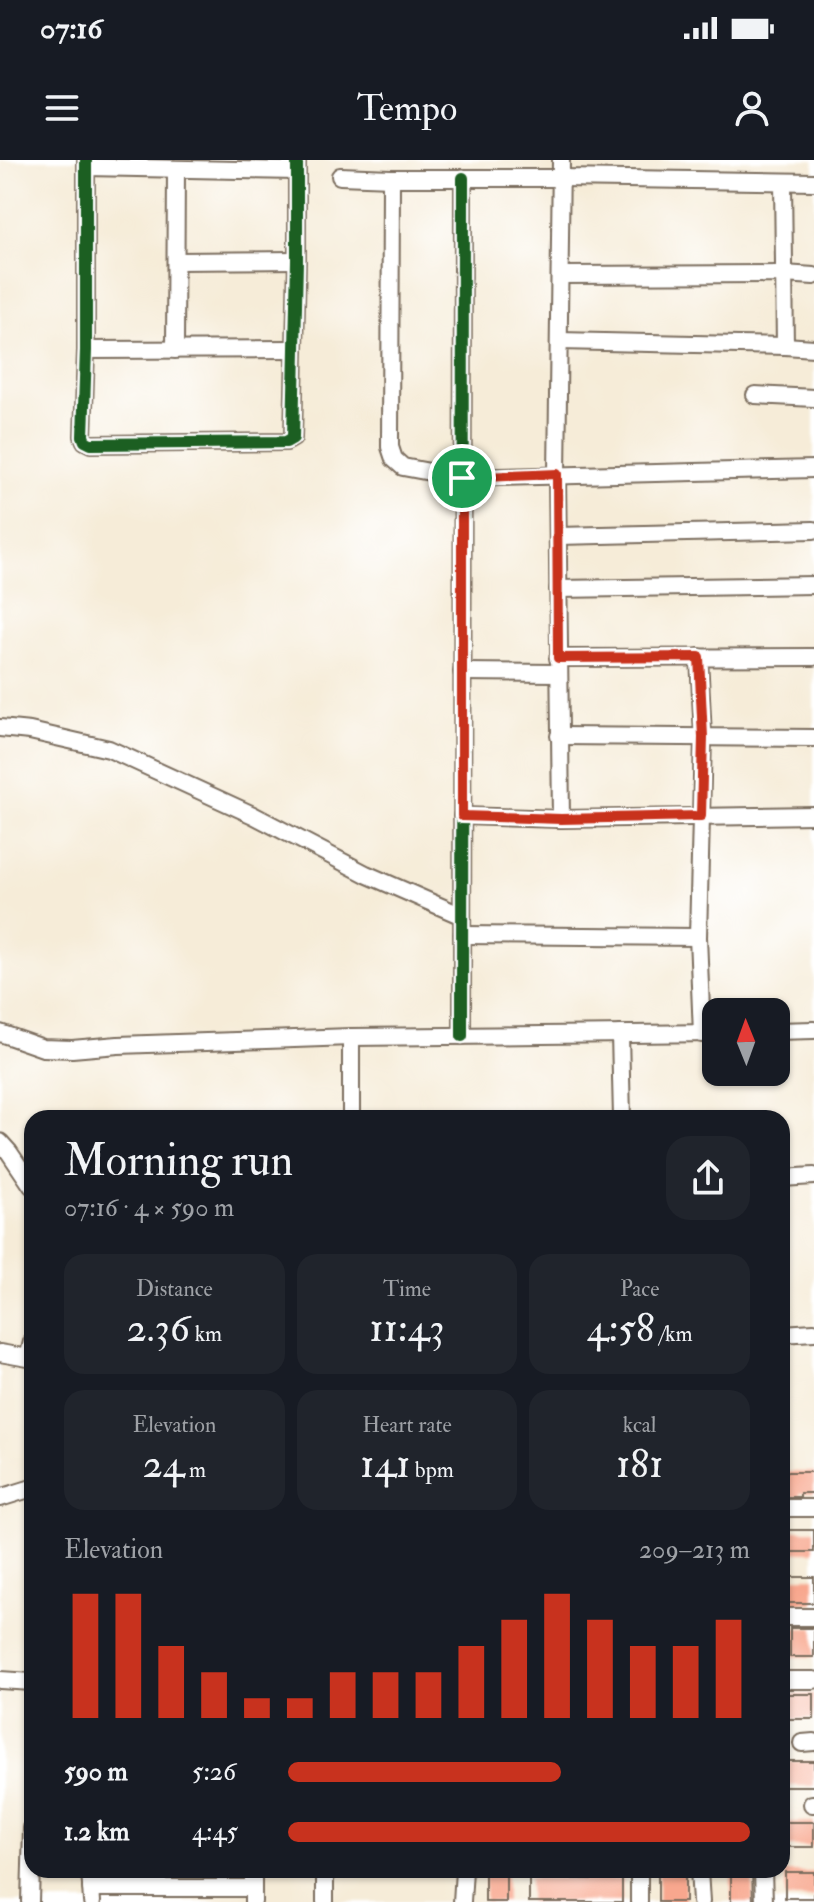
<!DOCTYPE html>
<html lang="en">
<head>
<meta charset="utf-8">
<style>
	body { margin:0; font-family:"IM FELL Double Pica",serif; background:#20242c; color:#f1f3f6; height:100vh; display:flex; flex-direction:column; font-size:30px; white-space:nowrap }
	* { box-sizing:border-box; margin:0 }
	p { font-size:26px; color:#9ea1a6 }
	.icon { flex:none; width:44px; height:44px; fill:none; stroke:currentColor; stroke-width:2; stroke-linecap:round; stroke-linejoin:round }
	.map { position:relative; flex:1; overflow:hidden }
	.side { position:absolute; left:24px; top:950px; width:766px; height:768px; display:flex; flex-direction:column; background:#171b24; border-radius:24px; box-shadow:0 2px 6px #0004 }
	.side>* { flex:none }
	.needle { width:52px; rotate:359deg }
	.controls { position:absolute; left:702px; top:838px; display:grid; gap:16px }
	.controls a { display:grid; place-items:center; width:88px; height:88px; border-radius:16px; background:#171b24; box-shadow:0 2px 6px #0004; font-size:40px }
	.pin { position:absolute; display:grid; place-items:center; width:68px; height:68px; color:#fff; margin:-34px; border:4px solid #fff; border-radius:50%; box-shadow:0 2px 8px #0007 }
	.round { display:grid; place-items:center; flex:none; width:84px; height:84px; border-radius:24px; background:#20242c }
	.summary { display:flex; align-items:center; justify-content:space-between; height:136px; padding:0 40px }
	h1 { font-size:44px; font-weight:600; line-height:60px }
	.metrics { display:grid; grid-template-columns:repeat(3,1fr); gap:12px; height:136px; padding:8px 40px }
	.metrics div { display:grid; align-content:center; border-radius:20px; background:#20242c; text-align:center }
	.metrics b { font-size:40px; font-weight:600 }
	.metrics small { font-size:22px; font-weight:400 }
	.metrics p { font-size:22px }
	.chart { height:224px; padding:16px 40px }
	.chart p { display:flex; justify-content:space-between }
	.chart svg { width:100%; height:144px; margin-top:8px; stroke:#c8321e; stroke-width:6 }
	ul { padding:0 40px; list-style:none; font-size:26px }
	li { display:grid; grid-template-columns:128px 96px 1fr; align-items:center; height:60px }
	li i { height:20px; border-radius:10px; background:#c8321e }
	.status { display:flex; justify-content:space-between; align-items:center; height:56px; padding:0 40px; background:#171b24; direction:ltr }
	.status svg { height:22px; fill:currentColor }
	header { display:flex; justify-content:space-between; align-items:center; height:104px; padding:0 40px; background:#171b24; font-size:36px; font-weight:600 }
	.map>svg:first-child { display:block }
</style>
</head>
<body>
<div class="status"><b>07:16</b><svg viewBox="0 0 49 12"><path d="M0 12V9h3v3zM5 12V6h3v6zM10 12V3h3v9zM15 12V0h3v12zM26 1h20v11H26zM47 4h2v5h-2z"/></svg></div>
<header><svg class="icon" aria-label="menu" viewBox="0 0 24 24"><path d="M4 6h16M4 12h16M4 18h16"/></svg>Tempo<svg class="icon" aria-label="person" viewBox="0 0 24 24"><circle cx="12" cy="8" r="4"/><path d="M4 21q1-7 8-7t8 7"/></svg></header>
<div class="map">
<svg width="814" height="1742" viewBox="0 0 814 1742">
	<rect width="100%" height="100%" fill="#fff"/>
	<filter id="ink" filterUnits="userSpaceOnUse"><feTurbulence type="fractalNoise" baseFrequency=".0125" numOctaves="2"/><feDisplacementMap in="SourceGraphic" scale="16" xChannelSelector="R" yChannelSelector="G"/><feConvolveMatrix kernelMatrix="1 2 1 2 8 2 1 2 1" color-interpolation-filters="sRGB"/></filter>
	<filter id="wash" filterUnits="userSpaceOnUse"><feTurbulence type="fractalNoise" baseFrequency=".006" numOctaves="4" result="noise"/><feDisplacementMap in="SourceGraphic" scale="32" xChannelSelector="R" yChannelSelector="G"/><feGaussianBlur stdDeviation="1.8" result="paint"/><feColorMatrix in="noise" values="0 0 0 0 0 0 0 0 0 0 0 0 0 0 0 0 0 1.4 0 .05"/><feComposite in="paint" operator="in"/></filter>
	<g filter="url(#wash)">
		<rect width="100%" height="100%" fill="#f6ecd8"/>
		<g id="blocks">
			<!-- building -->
			<g fill="#f8a78e">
				<path d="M782,1312H814V1333H800V1337H782Z"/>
				<rect x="782" y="1370" width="32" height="22"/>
				<rect x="782" y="1417" width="32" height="26"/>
				<rect x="790" y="1468" width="24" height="29"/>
				<rect x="782" y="1534" width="32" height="25"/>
				<rect x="782" y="1601" width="32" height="25"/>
				<rect x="782" y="1662" width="32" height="25"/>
				<rect x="485" y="1710" width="21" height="32"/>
				<rect x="658" y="1710" width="27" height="32"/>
				<path d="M731,1710H752L753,1742H731Z"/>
				<rect x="785" y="1712" width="29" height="26"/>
				<path d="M529,1718L622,1719V1742H529Z"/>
			</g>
		</g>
	</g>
	<g filter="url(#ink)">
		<use href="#blocks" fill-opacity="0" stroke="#7c6e5f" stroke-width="2"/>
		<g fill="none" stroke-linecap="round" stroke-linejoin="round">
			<defs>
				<g id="minor">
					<path d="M86,0V190L83,276L85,281L91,284L286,282L293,278L297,100V0"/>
					<path d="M86,7L297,11"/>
					<path d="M340,16L391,18H561L814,22"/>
					<path d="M391,18L390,287L394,299L403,307L462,318L814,309"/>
					<path d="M783,22L785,186"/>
					<path d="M176,101L297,100"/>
					<path d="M560,115L784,114L814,116"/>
					<path d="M559,181L785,186L814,188"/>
					<path d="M86,190L295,189"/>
					<path d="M175,190L176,9"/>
					<path d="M755,235L814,238"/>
					<path d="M558,376L814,370"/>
					<path d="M558,429L814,425"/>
					<path d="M699,497L703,577L698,777L702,874"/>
					<path d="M558,498L814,497"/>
					<path d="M462,512L558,513"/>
					<path d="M0,568L30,571L109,589L253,655L366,714L462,756"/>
					<path d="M559,576L814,578"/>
					<path d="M462,656L561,659L814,655"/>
					<path d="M561,659L557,314L561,0"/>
					<path d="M462,775L698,777"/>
					<path d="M776,871L814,870"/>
					<path d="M0,873L43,888L72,889L118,885L351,877L716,873"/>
					<path d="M620,874L622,958"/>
					<path d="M462,876L463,18"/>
					<path d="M351,877V958"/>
					<path d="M0,982L9,992L32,1026"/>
					<path d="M782,1018L814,1016"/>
					<path d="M782,1174L814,1172"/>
					<path d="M0,1193L28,1198L32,1182"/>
					<path d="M0,1338L32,1328"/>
					<path d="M782,1348H814"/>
					<path d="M782,1457H814"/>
					<path d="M0,1520L32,1522"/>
					<path d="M782,1520H814"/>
					<path d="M802,1583L814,1582"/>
					<path d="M812,1644H814"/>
					<path d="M90,1710L92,1742"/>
					<path d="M325,1710V1742"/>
					<path d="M639,1710V1742"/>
					<path d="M699,1710L701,1742"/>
					<path d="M763,1710L764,1742"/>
					<path d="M91,1728H253"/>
					<path d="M30,1742L32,1668"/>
					<path d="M253,1742V1710"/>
					<path d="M462,1742L464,1710"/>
				</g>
			</defs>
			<!-- minor casing -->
			<use href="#minor" stroke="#7c6e5f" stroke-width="20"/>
			<!-- minor -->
			<use href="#minor" stroke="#fff" stroke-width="16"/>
			<defs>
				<g id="cycleway">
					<path d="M86,0V190L83,276L85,281L91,284L286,282L293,278L297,100V0"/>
					<path d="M462,876L463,18"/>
				</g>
			</defs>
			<!-- cycleway casing -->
			<use href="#cycleway" stroke="#fff" stroke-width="17"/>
			<!-- cycleway -->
			<use href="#cycleway" stroke="#1b5e20" stroke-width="12"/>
		</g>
	</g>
	<g fill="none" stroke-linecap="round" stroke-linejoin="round" filter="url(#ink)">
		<defs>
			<path id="route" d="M557,314L558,498L699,497L703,577L701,656L561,659L462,656V318Z"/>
		</defs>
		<!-- route casing -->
		<use href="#route" stroke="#fff" stroke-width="16"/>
		<!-- route -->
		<use href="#route" stroke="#c8321e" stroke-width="10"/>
	</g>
</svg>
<div class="controls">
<a><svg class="needle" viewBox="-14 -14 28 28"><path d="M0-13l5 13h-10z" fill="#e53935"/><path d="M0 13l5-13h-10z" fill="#9ea1a6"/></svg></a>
</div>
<div class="pin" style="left:462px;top:318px;background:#1e9e55"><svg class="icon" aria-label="arrive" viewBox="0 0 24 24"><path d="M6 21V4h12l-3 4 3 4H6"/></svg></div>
<section class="side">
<div class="summary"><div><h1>Morning run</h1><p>07:16 · 4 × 590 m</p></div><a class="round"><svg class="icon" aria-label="share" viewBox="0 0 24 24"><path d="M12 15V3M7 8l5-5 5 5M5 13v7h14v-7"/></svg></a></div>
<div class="metrics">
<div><p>Distance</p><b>2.36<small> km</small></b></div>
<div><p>Time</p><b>11:43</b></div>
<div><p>Pace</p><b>4:58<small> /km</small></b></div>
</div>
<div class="metrics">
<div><p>Elevation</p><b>24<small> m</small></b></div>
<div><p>Heart rate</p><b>141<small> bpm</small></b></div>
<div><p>kcal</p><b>181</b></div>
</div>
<div class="chart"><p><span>Elevation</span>209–213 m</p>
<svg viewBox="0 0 160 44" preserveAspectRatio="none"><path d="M5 44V6M15 44V6M25 44V22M35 44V30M45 44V38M55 44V38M65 44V30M75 44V30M85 44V30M95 44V22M105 44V14M115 44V6M125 44V14M135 44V22M145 44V22M155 44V14"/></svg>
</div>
<ul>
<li><b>590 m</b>5:26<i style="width:59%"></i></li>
<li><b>1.2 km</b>4:45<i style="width:100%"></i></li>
</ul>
</section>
</div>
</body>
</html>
